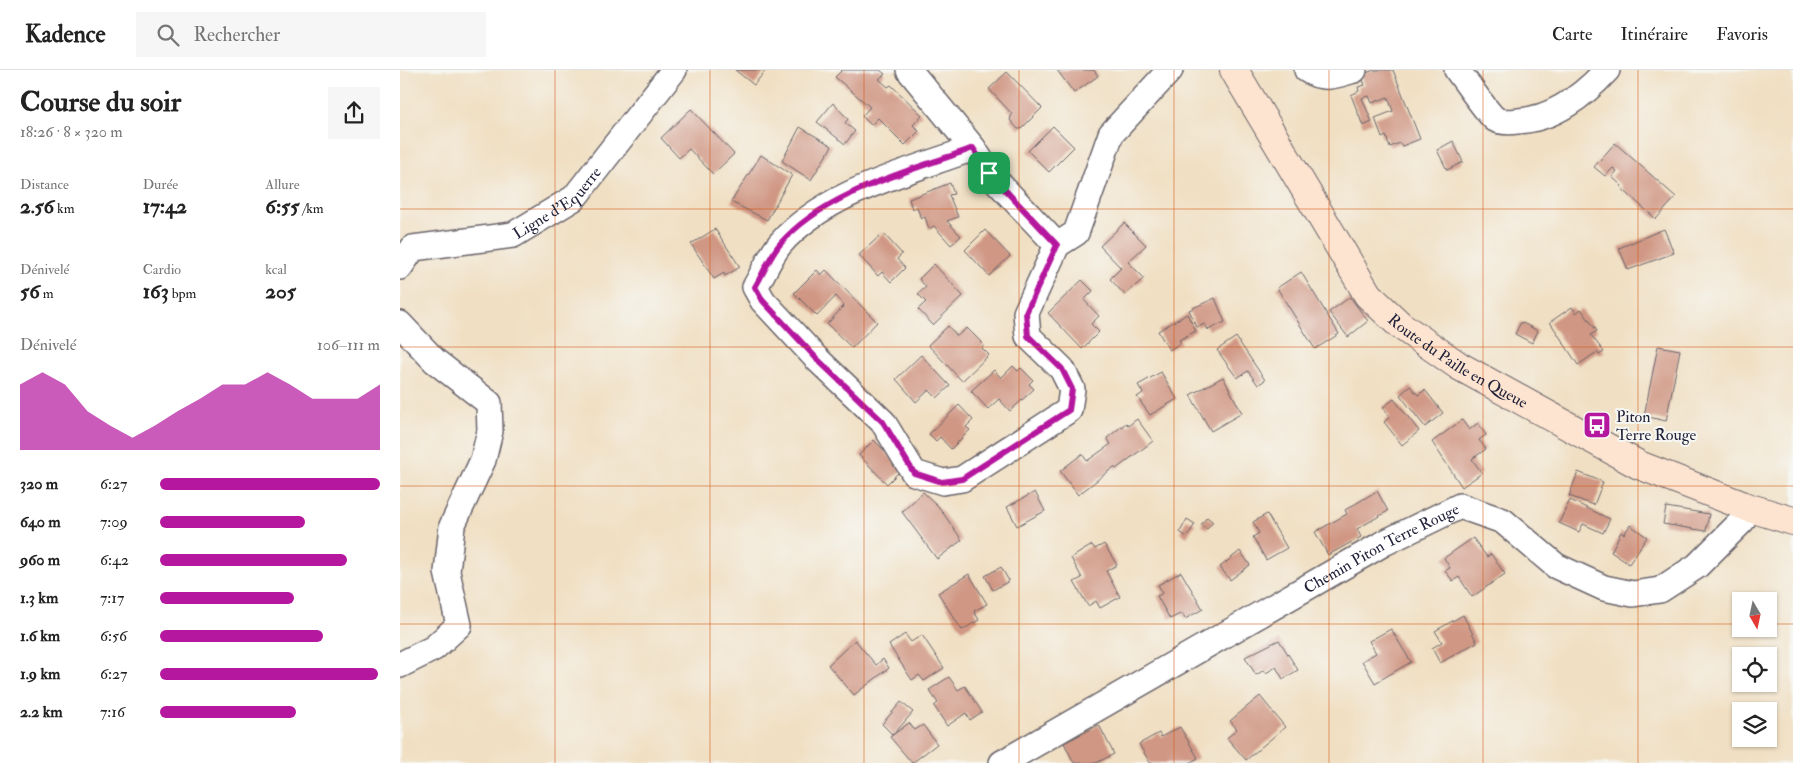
<!DOCTYPE html>
<html lang="fr">
<head>
<meta charset="utf-8">
<style>
	body { margin:0; font-family:"IM FELL Double Pica",serif; background:#f6f6f6; color:#222; height:100vh; display:flex; flex-direction:column; font-size:19px; white-space:nowrap }
	* { box-sizing:border-box; margin:0 }
	p { font-size:16px; color:#767676 }
	.icon { flex:none; width:28px; height:28px; fill:none; stroke:currentColor; stroke-width:2; stroke-linecap:round; stroke-linejoin:round }
	.map { position:relative; flex:1; overflow:hidden }
	.drawer { display:flex; flex-direction:column; background:#fff; width:400px }
	.drawer>* { flex:none }
	.needle { width:32px; rotate:171deg }
	.fabs { position:absolute; left:1332px; top:522px; display:grid; gap:10px }
	.fabs a { display:grid; place-items:center; width:45px; height:45px; border-radius:0px; background:#fff; box-shadow:0 1px 4px #0004; font-size:25px }
	.pin { position:absolute; display:grid; place-items:center; width:42px; height:42px; color:#fff; margin:-21px; border-radius:10px; box-shadow:0 2px 8px #0006 }
	.round { display:grid; place-items:center; flex:none; width:52px; height:52px; border-radius:0px; background:#f6f6f6 }
	.headline { display:flex; align-items:center; justify-content:space-between; height:85px; padding:0 20px }
	h1 { font-size:28px; font-weight:700; line-height:38px }
	.figures { display:grid; grid-template-columns:repeat(3,1fr); gap:8px; height:85px; padding:5px 20px }
	.figures div { display:grid; align-content:center }
	.figures b { font-size:21px; font-weight:700 }
	.figures small { font-size:14px; font-weight:400 }
	.figures p { font-size:14px }
	.chart { height:140px; padding:10px 20px }
	.chart p { display:flex; justify-content:space-between }
	.chart svg { width:100%; height:90px; margin-top:5px; fill:#b5179e; opacity:.7 }
	ul { padding:0 20px; list-style:none; font-size:16px }
	li { display:grid; grid-template-columns:80px 60px 1fr; align-items:center; height:38px }
	li i { height:12px; border-radius:6px; background:#b5179e }
	header { display:flex; align-items:center; gap:30px; box-sizing:border-box; height:70px; padding:0 25px; background:#fff; border-bottom:1px solid #e0e0e0 }
	header strong { font-size:24px }
	nav { display:flex; gap:28px; margin-inline-start:auto; font-size:18px }
	.search { width:350px; height:45px; background:#f6f6f6; display:flex; align-items:center; gap:12px; box-sizing:border-box; padding:0 18px; border-radius:0px; color:#767676; font-size:19px }
	main { display:flex; flex:1; min-height:0 }
	.map>svg:first-child { display:block }
</style>
</head>
<body>
<header>
<strong>Kadence</strong>
<div class="search"><svg class="icon" aria-label="search" viewBox="0 0 24 24"><circle cx="10" cy="10" r="6"/><path d="M15 15l6 6"/></svg>Rechercher</div>
<nav><a>Carte</a><a>Itinéraire</a><a>Favoris</a></nav>
</header>
<main>
<section class="drawer">
<div class="headline"><div><h1>Course du soir</h1><p>18:26 · 8 × 320 m</p></div><a class="round"><svg class="icon" aria-label="share" viewBox="0 0 24 24"><path d="M12 15V3M7 8l5-5 5 5M5 13v7h14v-7"/></svg></a></div>
<div class="figures">
<div><p>Distance</p><b>2.56<small> km</small></b></div>
<div><p>Durée</p><b>17:42</b></div>
<div><p>Allure</p><b>6:55<small> /km</small></b></div>
</div>
<div class="figures">
<div><p>Dénivelé</p><b>56<small> m</small></b></div>
<div><p>Cardio</p><b>163<small> bpm</small></b></div>
<div><p>kcal</p><b>205</b></div>
</div>
<div class="chart"><p><span>Dénivelé</span>106–111 m</p>
<svg viewBox="0 0 160 44" preserveAspectRatio="none"><path d="M0 44V12L10 6L20 12L30 25L40 32L50 38L60 32L70 25L80 19L90 12L100 12L110 6L120 12L130 19L140 19L150 19L160 12V44z"/></svg>
</div>
<ul>
<li><b>320 m</b>6:27<i style="width:100%"></i></li>
<li><b>640 m</b>7:09<i style="width:66%"></i></li>
<li><b>960 m</b>6:42<i style="width:85%"></i></li>
<li><b>1.3 km</b>7:17<i style="width:61%"></i></li>
<li><b>1.6 km</b>6:56<i style="width:74%"></i></li>
<li><b>1.9 km</b>6:27<i style="width:99%"></i></li>
<li><b>2.2 km</b>7:16<i style="width:62%"></i></li>
</ul>
</section>
<div class="map">
<svg width="1393" height="693" viewBox="0 0 1393 693">
	<rect width="100%" height="100%" fill="#f6f6f2"/>
	<filter id="ink" filterUnits="userSpaceOnUse"><feTurbulence type="fractalNoise" baseFrequency=".02" numOctaves="2"/><feDisplacementMap in="SourceGraphic" scale="10" xChannelSelector="R" yChannelSelector="G"/><feConvolveMatrix kernelMatrix="1 2 1 2 8 2 1 2 1" color-interpolation-filters="sRGB"/></filter>
	<filter id="wash" filterUnits="userSpaceOnUse"><feTurbulence type="fractalNoise" baseFrequency=".0096" numOctaves="4" result="noise"/><feDisplacementMap in="SourceGraphic" scale="20" xChannelSelector="R" yChannelSelector="G"/><feGaussianBlur stdDeviation="1.12" result="paint"/><feColorMatrix in="noise" values="0 0 0 0 0 0 0 0 0 0 0 0 0 0 0 0 0 1.4 0 .05"/><feComposite in="paint" operator="in"/></filter>
	<g filter="url(#wash)">
		<rect width="100%" height="100%" fill="#f0dfc2"/>
		<g id="blocks">
			<!-- building -->
			<g fill="#d09784">
				<path d="M335,0H366L354,15Z"/>
				<path d="M442,0H480L485,4L479,9L488,17L491,15L522,45L513,55L519,61L505,75L478,48L471,55L462,46L470,37L435,7Z"/>
				<path d="M657,0H694L698,6L674,23Z"/>
				<path d="M974,0H993L1020,69L1002,76L1000,73L990,77L986,66L982,68L975,48L993,41L988,27L972,33L969,26L962,28L972,52L963,56L951,25L959,21L958,17L965,15L961,5Z"/>
				<path d="M607,2L642,38L621,59H618L610,50L612,44L589,19Z"/>
				<path d="M433,33L448,49L445,53L455,61L445,74L417,52Z"/>
				<path d="M291,39L334,84L313,104L289,79L279,88L261,68Z"/>
				<path d="M653,56L674,77L649,102L628,81Z"/>
				<path d="M400,57L432,76L411,110L382,91Z"/>
				<path d="M1053,71L1063,92L1047,100L1037,80Z"/>
				<path d="M1215,73L1276,127L1256,149L1220,117L1222,116L1212,107L1217,101L1213,98L1205,106L1194,97Z"/>
				<path d="M361,85L392,105L367,150L331,132Z"/>
				<path d="M550,113L554,124L549,125L558,147L547,151L561,166L551,175L534,156L529,159L525,147L521,149L517,137L512,139L509,129Z"/>
				<path d="M724,153L746,175L728,192L744,208L725,225L710,209L721,198L700,176Z"/>
				<path d="M315,159L340,197L325,206L324,203L314,209L291,174Z"/>
				<path d="M1264,159L1274,183L1228,200L1219,178Z"/>
				<path d="M585,160L610,186L589,206L565,180Z"/>
				<path d="M483,163L502,184L497,189L505,198L491,212L482,202L478,206L459,185Z"/>
				<path d="M534,194L563,226L533,255L518,239L526,232L518,224L526,217L519,209Z"/>
				<path d="M417,200L421,205L426,200L477,252L452,278L427,254L444,236L436,226L417,246L394,223Z"/>
				<path d="M901,202L939,264L915,279L877,218Z"/>
				<path d="M682,210L693,221L684,230L699,246L691,254L699,262L682,279L648,243Z"/>
				<path d="M950,227L968,251L948,267L929,242Z"/>
				<path d="M815,228L825,252L808,260L805,254L797,257L789,240Z"/>
				<path d="M1172,237L1176,243L1181,239L1197,261L1191,265L1204,282L1199,285L1197,282L1178,295L1150,252Z"/>
				<path d="M787,244L796,261L779,270L781,273L769,280L758,261Z"/>
				<path d="M1121,252L1138,261L1132,273L1115,264Z"/>
				<path d="M548,256L557,266L567,258L584,275L582,278L589,285L562,311L528,275Z"/>
				<path d="M836,267L865,310L858,315L848,301L837,308L817,280Z"/>
				<path d="M1258,276L1280,280L1266,351L1244,346Z"/>
				<path d="M521,285L550,316L537,328L529,320L516,332L496,309Z"/>
				<path d="M613,296L618,301L621,298L633,310L629,314L634,319L610,341L599,329L588,339L571,321L594,300L601,308Z"/>
				<path d="M761,302L777,329L750,345L737,327L743,323L738,315Z"/>
				<path d="M823,307L842,343L811,361L790,325Z"/>
				<path d="M1010,316L1018,325L1025,320L1043,343L1025,357L1000,325Z"/>
				<path d="M994,329L1019,361L1002,375L984,352L990,347L983,337Z"/>
				<path d="M559,335L573,350L566,357L570,360L551,379L540,367L536,371L529,364Z"/>
				<path d="M737,349L753,371L716,399L714,397L678,425L660,401L682,384L687,391L711,374L707,368L726,353L728,356Z"/>
				<path d="M1062,350L1069,360L1078,353L1086,365L1079,370L1086,379L1072,389L1082,403L1062,417L1032,372Z"/>
				<path d="M474,370L502,399L487,414L459,385Z"/>
				<path d="M1178,402L1203,412L1194,435L1169,426Z"/>
				<path d="M977,421L988,441L957,459L961,467L928,485L915,462L947,444L945,440Z"/>
				<path d="M523,422L538,436L562,470L537,489L502,442Z"/>
				<path d="M635,422L645,441L617,456L607,437Z"/>
				<path d="M1170,430L1210,449L1203,463L1183,454L1179,462L1159,453Z"/>
				<path d="M1266,437L1309,444L1306,461L1263,454Z"/>
				<path d="M867,444L887,478L866,490L853,467L859,463L853,452Z"/>
				<path d="M807,447L813,452L807,459L801,455Z"/>
				<path d="M787,449L795,454L787,467L780,462Z"/>
				<path d="M1230,455L1247,467L1229,494L1211,482L1221,462L1224,464Z"/>
				<path d="M1073,468L1087,487L1091,484L1105,504L1072,527L1059,507L1053,511L1045,501L1050,498L1044,488Z"/>
				<path d="M704,474L717,495L706,501L720,527L700,538L696,531L688,536L674,512L682,508L671,488L692,475L695,479Z"/>
				<path d="M840,481L850,495L830,510L820,497Z"/>
				<path d="M601,497L609,511L593,520L585,506Z"/>
				<path d="M781,502L803,539L785,549L782,543L770,549L757,526L763,523L758,515Z"/>
				<path d="M569,504L587,534L574,541L579,550L562,560L538,523Z"/>
				<path d="M1063,545L1077,572L1040,593L1032,578L1042,572L1035,561Z"/>
				<path d="M991,559L1011,592L975,613L962,591L976,583L969,571Z"/>
				<path d="M505,564L511,572L522,565L544,598L524,611L519,605L512,610L489,575Z"/>
				<path d="M455,570L476,595L483,589L489,598L454,625L428,595Z"/>
				<path d="M879,570L898,600L883,609L876,597L866,603L864,600L856,605L845,587Z"/>
				<path d="M549,607L558,620L565,616L582,642L570,650L566,643L547,656L534,636L538,633L529,620Z"/>
				<path d="M860,626L885,657L846,690L827,668L837,659L830,651Z"/>
				<path d="M501,632L513,642L493,665L482,654Z"/>
				<path d="M509,653L515,660L523,655L537,674L512,693L490,667Z"/>
				<path d="M699,655L714,684L696,693H674L664,673Z"/>
				<path d="M780,657L798,688L789,693H750L739,674L759,663L761,667Z"/>
			</g>
		</g>
	</g>
	<g filter="url(#ink)">
		<use href="#blocks" fill-opacity="0" stroke="#6a646a" stroke-width="1"/>
		<g fill="none" stroke-linecap="round" stroke-linejoin="round">
			<defs>
				<g id="street">
					<path d="M509,0L573,78"/>
					<path d="M907,0C923,11 937,5 954,0"/>
					<path d="M1057,0C1065,10 1087,43 1095,49C1102,53 1111,52 1118,51C1154,49 1183,26 1207,0"/>
					<path d="M657,175L589,103L573,78C509,102 426,121 380,174C370,186 363,204 355,217L363,231L417,289L483,352L514,403L543,412L562,409L669,340L672,319L662,299L628,266L626,243L657,175L676,163L711,64L770,0"/>
					<path id="s1" d="M0,197L13,178L113,165L174,128L274,0"/>
					<path d="M0,254L35,291L89,333L90,361L83,390L52,456L47,502L59,555L34,578L0,595"/>
					<path id="s2" d="M602,693L984,473L1060,436L1103,451L1156,496L1204,518L1233,524L1260,520L1297,496L1342,451L1347,437"/>
				</g>
				<g id="secondary">
					<path id="s3" d="M834,0L968,225L1000,255L1059,296L1239,395L1347,437L1393,451"/>
				</g>
			</defs>
			<!-- street casing -->
			<use href="#street" stroke="#6a646a" stroke-width="28"/>
			<!-- secondary casing -->
			<use href="#secondary" stroke="#6a646a" stroke-width="30"/>
			<!-- street -->
			<use href="#street" stroke="#fff" stroke-width="25"/>
			<!-- secondary -->
			<use href="#secondary" stroke="#fde4d0" stroke-width="28"/>
		</g>
	</g>
	<g fill="none" stroke-linecap="round" stroke-linejoin="round" filter="url(#ink)">
		<defs>
			<path id="route" d="M573,78L589,103L657,175L626,243L628,266L662,299L672,319L669,340L562,409L542,412L514,403L483,352L417,289L363,231L355,217C363,204 370,186 380,174C426,121 509,102 573,78Z"/>
		</defs>
		<!-- route casing -->
		<use href="#route" stroke="#fff" stroke-width="10"/>
		<!-- route -->
		<use href="#route" stroke="#b5179e" stroke-width="6"/>
	</g>
	<!-- grid -->
	<path fill="none" stroke="#d45411" stroke-width="1" stroke-opacity="0.55" d="M155,0V693M310,0V693M464,0V693M619,0V693M774,0V693M929,0V693M1083,0V693M1238,0V693M0,139H1393M0,277H1393M0,416H1393M0,554H1341M1369,554H1393"/>
	<!-- icons -->
	<defs>
		<symbol id="bus-square" viewBox="-11 -11 22 22"><rect x="-9" y="-9" width="18" height="18" rx="4" fill="#b5179e" stroke="#f6f6f2"/><path d="M-5-6H5V4H4V6H2V4H-2V6H-4V4H-5ZM-3.5-4V0h7V-4ZM-3.5 1.2v1.5H-2V1.2ZM2 1.2v1.5H3.5V1.2Z" fill="#fff"/></symbol>
	</defs>
	<g fill-rule="evenodd">
		<use href="#bus-square" x="1181" y="339" width="32" height="32"/>
	</g>
	<g text-anchor="middle" stroke-width="4" stroke-linejoin="round" paint-order="stroke">
		<!-- street labels -->
		<g font-size="16" fill="#22223b" stroke="#f6f6f2">
			<text dy="6" stroke="none"><textPath href="#s1" startOffset="179">Ligne d'Equerre</textPath></text>
			<text dy="6" stroke="none"><textPath href="#s3" startOffset="374">Route du Paille en Queue</textPath></text>
			<text dy="6" stroke="none"><textPath href="#s2" startOffset="436">Chemin Piton Terre Rouge</textPath></text>
		</g>
		<!-- poi labels -->
		<g font-size="16" fill="#22223b" stroke="#f6f6f2" text-anchor="start">
			<text x="1216" y="352">Piton<tspan x="1216" dy="18">Terre Rouge</tspan></text>
		</g>
	</g>
</svg>
<div class="fabs">
<a><svg class="needle" viewBox="-14 -14 28 28"><path d="M0-13l5 13h-10z" fill="#e53935"/><path d="M0 13l5-13h-10z" fill="#767676"/></svg></a>
<a><svg class="icon" aria-label="locate" viewBox="0 0 24 24"><circle cx="12" cy="12" r="6"/><path d="M12 2v4M12 18v4M2 12h4M18 12h4"/></svg></a>
<a><svg class="icon" aria-label="layers" viewBox="0 0 24 24"><path d="M12 4l9 5-9 5-9-5zM3 14l9 5 9-5"/></svg></a>
</div>
<div class="pin" style="left:589px;top:103px;background:#1e9e55"><svg class="icon" aria-label="arrive" viewBox="0 0 24 24"><path d="M6 21V4h12l-3 4 3 4H6"/></svg></div>
</div>
</main>
</body>
</html>
